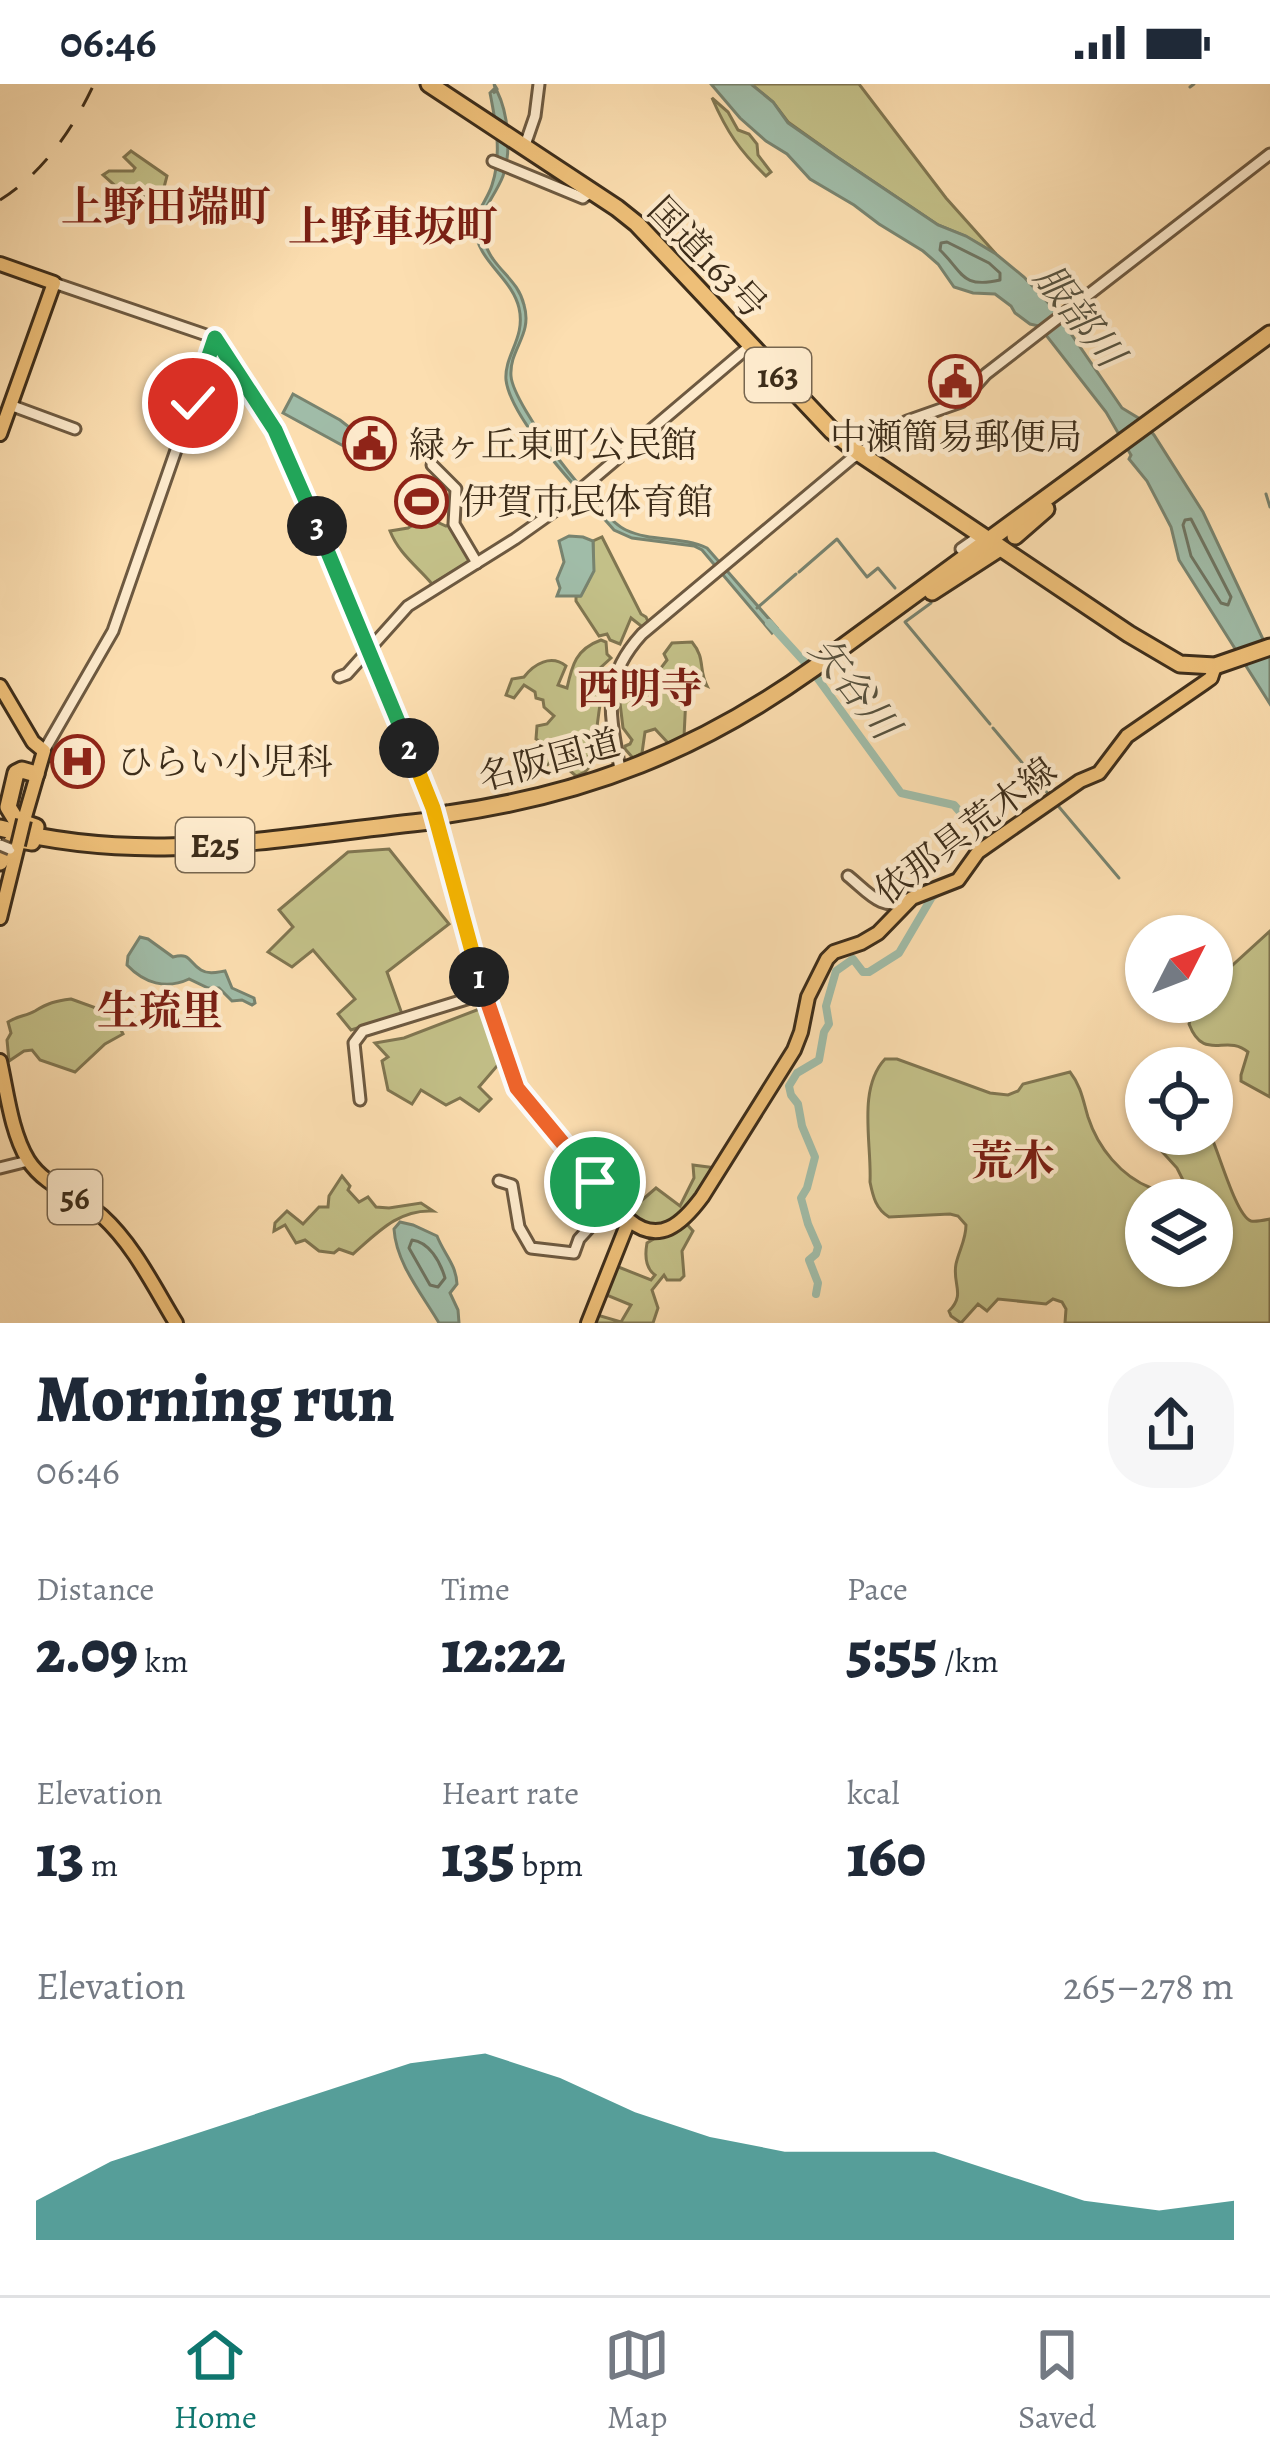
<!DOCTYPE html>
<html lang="en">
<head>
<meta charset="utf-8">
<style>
	body { margin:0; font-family:Alegreya,"Noto Serif JP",serif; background:#f6f6f7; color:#1f2937; height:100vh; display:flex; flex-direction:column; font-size:45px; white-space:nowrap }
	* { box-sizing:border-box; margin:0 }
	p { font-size:39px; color:#747a83 }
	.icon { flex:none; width:66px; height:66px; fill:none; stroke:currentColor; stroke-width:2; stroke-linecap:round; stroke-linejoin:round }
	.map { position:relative; height:1239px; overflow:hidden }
	.drawer { display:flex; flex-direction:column; background:#fff; flex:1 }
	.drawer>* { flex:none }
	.needle { width:78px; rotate:48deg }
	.controls { position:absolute; left:1125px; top:831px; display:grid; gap:24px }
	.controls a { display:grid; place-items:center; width:108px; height:108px; border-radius:50%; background:#fff; box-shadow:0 3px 9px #0004; font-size:60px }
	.pin { position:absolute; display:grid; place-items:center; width:102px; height:102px; color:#fff; margin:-51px; border:6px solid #fff; border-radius:50%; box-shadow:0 3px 12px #0007 }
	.km { position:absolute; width:60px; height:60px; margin:-30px; border-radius:50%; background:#222; color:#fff; font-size:33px; line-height:60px; text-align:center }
	.round { display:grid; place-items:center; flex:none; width:126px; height:126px; border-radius:48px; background:#f6f6f7 }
	.summary { display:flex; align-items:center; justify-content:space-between; height:204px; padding:0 36px }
	h1 { font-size:66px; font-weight:800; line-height:90px }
	.stats { display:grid; grid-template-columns:repeat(3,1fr); gap:18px; height:204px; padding:12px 36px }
	.stats div { display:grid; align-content:center }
	.stats b { font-size:60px; font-weight:800 }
	.stats small { font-size:33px; font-weight:400 }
	.stats p { font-size:33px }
	.chart { height:336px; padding:24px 36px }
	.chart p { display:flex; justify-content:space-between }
	.chart svg { width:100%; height:216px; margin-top:12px; fill:#0f766e; opacity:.7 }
	.status { display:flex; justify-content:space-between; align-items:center; height:84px; padding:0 60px; background:#fff; direction:ltr }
	.status svg { height:33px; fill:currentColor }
	.tabs { display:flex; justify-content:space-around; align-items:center; height:168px; border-top:3px solid #e0e1e3; background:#fff; font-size:33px; color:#747a83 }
	.tabs a { display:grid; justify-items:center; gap:6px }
	.tabs .selected { color:#0f766e }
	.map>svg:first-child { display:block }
</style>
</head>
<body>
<div class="status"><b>06:46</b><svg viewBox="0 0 49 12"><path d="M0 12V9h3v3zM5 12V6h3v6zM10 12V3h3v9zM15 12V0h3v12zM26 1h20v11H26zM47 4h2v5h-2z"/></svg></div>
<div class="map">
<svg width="1270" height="1239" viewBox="0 0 1270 1239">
	<rect width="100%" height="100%" fill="#fcdeb0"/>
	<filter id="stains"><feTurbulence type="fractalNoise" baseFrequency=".00167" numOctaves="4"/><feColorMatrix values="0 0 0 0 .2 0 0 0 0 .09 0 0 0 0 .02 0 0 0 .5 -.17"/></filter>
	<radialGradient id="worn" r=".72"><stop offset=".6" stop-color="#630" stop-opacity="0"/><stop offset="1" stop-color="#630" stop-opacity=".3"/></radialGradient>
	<!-- green -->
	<g fill="#c3c088" stroke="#807651" stroke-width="3" fill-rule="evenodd">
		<path d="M751,0H859L946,114L996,170L965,152L938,141L837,73L788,38L773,18Z"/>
		<path d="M712,14L728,28L738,46L749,50L757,60L758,71L771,88L766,92C739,66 727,48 712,14Z"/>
		<path d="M131,67L167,92L162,111L157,109L150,113L141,110L134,117L116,111L119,105L103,91L109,87H133L135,84L124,73Z"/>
		<path d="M426,433L446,442L450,440L470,477L432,500C418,483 399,470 390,447L408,444Z"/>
		<path d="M602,453L641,530L646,533L649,540L645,545L631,534L620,560L610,556L607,550L599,552L576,517V512H580C595,488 593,483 593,457Z"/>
		<path d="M601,556L606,558L607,570L611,574L586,597L589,601L605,592L604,598L596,605L597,609L602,611C597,630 598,657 589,672L592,680L585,688L576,692L555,674L545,683L540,676L551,664L536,655L537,642L547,640L554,632L544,623L543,616L536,614L535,608L524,601L514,614L506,611L512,595L524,593C534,580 551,570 566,582L558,601L567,604C572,581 576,565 601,556Z"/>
		<path d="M692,558C706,575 698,584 707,602L696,597L686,612L684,653L669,660L655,645L645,648L642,669L633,674L625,665V662L630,660L632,656L623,644L620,619L638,608L636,603L627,598L633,584L648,594L661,584L667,576L664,570L672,559Z"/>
		<path d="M389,765L449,840L387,888L402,930L351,946L338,930L355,915L313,866L292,883L268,868L293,843L279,826L348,768Z"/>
		<path d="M1270,847V1013L1241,997V991L1248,968C1226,949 1204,979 1189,940L1196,918H1212V900Z"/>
		<path d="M71,915L104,927L111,925L123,950L105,960L75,988L40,976L32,966L24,967L9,977L7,956L11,949L8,938C17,932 26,932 35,927C48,919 55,917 71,915Z"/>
		<path d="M482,924L503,975L479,1003L491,1015L479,1027L460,1014L446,1021L421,1006L412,1020L388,1006L382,977L388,973L375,959L404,954Z"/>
		<path d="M885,975H897L990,1009L1008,1011L1018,1007L1023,1000L1070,988C1081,1002 1083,1016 1088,1033C1098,1064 1121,1092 1151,1104C1164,1110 1176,1111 1187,1104L1177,1084L1146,1050H1210C1219,1068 1236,1132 1251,1137C1256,1138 1265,1136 1270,1135V1239H1065L1066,1225L1062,1218L1053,1215L1046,1220L998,1215L987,1227L978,1220L961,1239L951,1232L949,1227C966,1210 952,1200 956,1180C959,1166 966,1156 966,1141L958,1132L950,1130L889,1133C876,1125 873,1113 870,1098C872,1060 857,1005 885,975ZM1212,1116V1182H1146V1116Z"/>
		<path d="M693,1081L716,1084L694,1121L659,1146L626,1130L656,1104L680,1122L694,1094Z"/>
		<path d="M342,1092L350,1102L348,1106L359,1118L368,1113L376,1123L389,1124L421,1119L433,1127C399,1125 378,1148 353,1170L339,1165L334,1169L319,1167L305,1156L296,1159L285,1141L274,1147L275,1139L287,1127L303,1140L319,1123H328L329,1112Z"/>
		<path d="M684,1137L693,1147L682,1167L684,1192L680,1196H667L664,1191L652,1206L658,1224L653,1239H590L594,1230L621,1238L631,1221L604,1210L616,1182L651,1196L655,1191C645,1184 645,1170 647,1159Z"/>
	</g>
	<!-- water -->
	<g fill="#a0bca8" stroke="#78836f" stroke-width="3">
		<path d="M494,0L497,5L493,9L497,7C508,29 512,67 503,92C497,108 484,123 477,142C483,153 486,166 493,175C505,192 519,200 524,221C533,251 509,265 511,292C513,322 599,434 626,446C651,458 682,452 707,464L777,544L772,549L702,466L694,462L632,454L614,446C586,414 511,337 506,296C504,271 526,254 519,224C512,193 476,177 475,143C475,128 488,115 492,101C502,71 496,39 490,9L495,4Z"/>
		<path d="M711,0H751L773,18L788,39L837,73L938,141L966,152L996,170L1024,193L1054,225L1122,324L1140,335L1154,351L1203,428L1270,570V620L1179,476L1171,443L1147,397L1129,375L1131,371L1106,328L1039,242L1030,240L1015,229L1011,222L995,210L973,209L954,203L938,180L923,167L879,140L854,121L810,95L787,70L766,57L740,34Z"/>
		<path d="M293,310L340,336L358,350L349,365L283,329Z"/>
		<path d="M569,452L583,453L593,457L594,487L581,512H557L560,504L557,495L564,478L559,457Z"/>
		<path d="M140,853L148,855L173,873C191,868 188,878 201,886C209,891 218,888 225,887L232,904L254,914L255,919L252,921L242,916L232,917L219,904H208L189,895C166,906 144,899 127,881L128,872Z"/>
		<path d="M400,1138L413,1141L437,1152C444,1170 456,1180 457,1200L450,1209L458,1226L459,1239H439C422,1210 396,1179 394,1145Z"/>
	</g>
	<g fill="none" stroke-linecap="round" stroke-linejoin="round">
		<!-- shore -->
		<g stroke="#6e7461" stroke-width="3">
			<path d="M947,158L989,179L1000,189V196C961,205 963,188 940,166L941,159Z"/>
			<path d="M1191,435L1231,513L1228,521L1221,519L1191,472L1183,441L1185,436Z"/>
			<path d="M412,1156C429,1158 440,1177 445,1194L438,1203L430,1201L409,1164Z"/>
		</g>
		<!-- stream -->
		<g stroke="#78836f" stroke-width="3">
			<path d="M1190,3L1194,0"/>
			<path d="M1266,410L1270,423"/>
			<path d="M799,488L837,455L867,493L878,484L895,504"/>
			<path d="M931,519L905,538L990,640"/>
			<path d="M757,524L796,490"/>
			<path d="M993,644L1050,712"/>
			<path d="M1054,717L1119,794"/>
		</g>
		<!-- river -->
		<g stroke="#a0bca8" stroke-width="8">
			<path d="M769,539L810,584L901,709L954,721L981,752L988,765"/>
			<path d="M816,1210L818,1199L809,1176L816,1170L818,1163L808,1140L801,1114L807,1104L815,1073L802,1042L798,1020L791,1011L789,1002L797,989L819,976L824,948L829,940L826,922L836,887L853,875L863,888H869L899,869L932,813L939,808"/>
		</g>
		<defs>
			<g id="minor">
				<path d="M524,64L535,32L539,0"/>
				<path d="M493,77L583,114L591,108"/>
				<path d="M54,199L215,254L273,342L336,486L430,714L483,910L510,988L522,1010L629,1136"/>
				<path d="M10,321L75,345"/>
				<path d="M432,381L456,405L454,440L477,479"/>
				<path d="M961,465L981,451"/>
				<path d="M339,593L347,590L408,522L515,455L560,423L751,261"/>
				<path d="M44,667L113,547L215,254"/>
				<path d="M620,685C610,629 600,596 642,550L851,375L907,337L961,318L986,290L1270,70"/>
				<path d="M848,792C867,807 883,830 907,815"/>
				<path d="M360,1016L354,959L363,947L483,910"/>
				<path d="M0,1084L28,1077"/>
				<path d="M499,1097L512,1101L519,1143L531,1164L574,1169L579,1155L612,1119"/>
			</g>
			<g id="major">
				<path d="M0,180L54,199L0,350"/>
				<path d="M0,602L33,658L44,667L24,736"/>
				<path d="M0,834L18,761"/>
				<path d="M0,977C7,1008 11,1048 28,1076C45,1103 79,1112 102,1132C134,1161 154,1203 176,1239"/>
				<path d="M588,1239L629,1136C659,1161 682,1140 702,1113L794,966L801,948L808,913L827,875L834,868L861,859L878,849L912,814L958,796L978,768L1080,697L1099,689L1127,652L1204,599L1211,594L1215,582"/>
			</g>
			<g id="highway">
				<path d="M429,0L617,124L637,140L832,347L859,369L984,453"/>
				<path d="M1015,452L1046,425"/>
				<path d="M998,462L1129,550L1180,580L1215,582L1270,563"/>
				<path d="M932,508L1000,464"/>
				<path d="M36,690L22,686L16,689L8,723L16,736L36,743"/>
				<path d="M448,730C588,710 699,666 814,584L1270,250"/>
				<path d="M0,744C149,783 282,752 431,737"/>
				<path d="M0,778L11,759L21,756L32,758"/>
			</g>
		</defs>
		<!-- minor casing -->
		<use href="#minor" stroke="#6d5940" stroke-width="15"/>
		<!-- major casing -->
		<use href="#major" stroke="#3d2d1a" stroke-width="18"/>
		<!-- highway casing -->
		<use href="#highway" stroke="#3d2d1a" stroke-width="21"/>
		<!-- minor -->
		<use href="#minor" stroke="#fdeacc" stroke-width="9"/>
		<!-- major -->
		<use href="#major" stroke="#eebf78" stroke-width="12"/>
		<!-- highway -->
		<use href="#highway" stroke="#eebf78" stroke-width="15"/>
		<!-- rail -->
		<path stroke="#3d2d1a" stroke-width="3" stroke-dasharray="21 21" stroke-linecap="butt" d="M0,116C43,89 73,45 94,0"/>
		<defs>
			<path id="minor-bridge" d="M0,761L10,765"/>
			<path id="major-bridge" d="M18,761L24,736"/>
			<path id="highway-bridge" d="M430,732L448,730"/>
		</defs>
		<!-- minor-bridge casing -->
		<use href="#minor-bridge" stroke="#6d5940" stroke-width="15" stroke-linecap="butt"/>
		<!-- major-bridge casing -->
		<use href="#major-bridge" stroke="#3d2d1a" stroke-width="18" stroke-linecap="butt"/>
		<!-- highway-bridge casing -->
		<use href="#highway-bridge" stroke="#3d2d1a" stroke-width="21" stroke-linecap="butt"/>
		<!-- minor-bridge -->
		<use href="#minor-bridge" stroke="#fdeacc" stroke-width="9"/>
		<!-- major-bridge -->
		<use href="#major-bridge" stroke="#eebf78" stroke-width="12"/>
		<!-- highway-bridge -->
		<use href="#highway-bridge" stroke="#eebf78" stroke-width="15"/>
	</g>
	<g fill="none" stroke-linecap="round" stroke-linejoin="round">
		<defs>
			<path id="split-1" d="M479,893L517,1004L595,1098"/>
			<path id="split-2" d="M409,664L433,724L479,893"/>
			<path id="split-3" d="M317,442L409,664"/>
			<path id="split-4" d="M193,319L215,254L275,346L317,442"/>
		</defs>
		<!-- split-1 casing -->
		<use href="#split-1" stroke="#fff" stroke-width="24"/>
		<!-- split-2 casing -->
		<use href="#split-2" stroke="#fff" stroke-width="24"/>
		<!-- split-3 casing -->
		<use href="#split-3" stroke="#fff" stroke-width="24"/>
		<!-- split-4 casing -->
		<use href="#split-4" stroke="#fff" stroke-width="24"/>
		<!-- split-1 -->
		<use href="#split-1" stroke="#f0652b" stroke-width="15"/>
		<!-- split-2 -->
		<use href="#split-2" stroke="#f5b400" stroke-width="15"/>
		<!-- split-3 -->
		<use href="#split-3" stroke="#22a559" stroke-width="15"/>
		<!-- split-4 -->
		<use href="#split-4" stroke="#22a559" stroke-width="15"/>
	</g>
	<!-- icons -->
	<defs>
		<symbol id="civic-ring" viewBox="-11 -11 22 22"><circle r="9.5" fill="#fdeacc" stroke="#8f2418" stroke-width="1.5"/><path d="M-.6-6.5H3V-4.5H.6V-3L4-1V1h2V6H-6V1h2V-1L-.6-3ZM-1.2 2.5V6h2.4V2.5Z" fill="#8f2418"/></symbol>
		<symbol id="stadium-ring" viewBox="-11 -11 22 22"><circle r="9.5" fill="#fdeacc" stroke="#8f2418" stroke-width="1.5"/><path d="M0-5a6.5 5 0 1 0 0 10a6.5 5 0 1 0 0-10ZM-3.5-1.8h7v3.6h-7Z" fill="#8f2418"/></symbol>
		<symbol id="hospital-ring" viewBox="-11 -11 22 22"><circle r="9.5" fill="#fdeacc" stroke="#8f2418" stroke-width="1.5"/><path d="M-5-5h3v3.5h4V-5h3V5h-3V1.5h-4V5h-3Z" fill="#8f2418"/></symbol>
	</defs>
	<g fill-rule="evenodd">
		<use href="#civic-ring" x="926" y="268" width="59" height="59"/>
		<use href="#civic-ring" x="340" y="330" width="59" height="59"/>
		<use href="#stadium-ring" x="392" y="388" width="59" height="59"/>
		<use href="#hospital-ring" x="48" y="648" width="59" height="59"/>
	</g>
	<g text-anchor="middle" stroke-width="9" stroke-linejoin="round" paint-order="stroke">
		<!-- shield labels -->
		<g fill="#fdeacc" stroke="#77664f" stroke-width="3">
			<rect x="745" y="264" width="66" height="54" rx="9"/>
			<rect x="176" y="734" width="78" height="54" rx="9"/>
			<rect x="48" y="1086" width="54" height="54" rx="9"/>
		</g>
		<g font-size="33" font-weight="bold" fill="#3d2d1a">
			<text x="778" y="303">163</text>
			<text x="215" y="773">E25</text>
			<text x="75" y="1125">56</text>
		</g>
		<!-- street labels -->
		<g font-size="36" fill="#3d2d1a" stroke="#fdeacc">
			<text transform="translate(708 173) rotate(46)" y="13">国道163号</text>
			<text transform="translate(549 675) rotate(-15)" y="13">名阪国道</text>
			<text transform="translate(965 746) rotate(-37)" y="13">依那具荒木線</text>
		</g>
		<!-- poi labels -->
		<g font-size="36" fill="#3d2d1a" stroke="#fdeacc" text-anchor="start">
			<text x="956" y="365" text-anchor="middle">中瀬簡易郵便局</text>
			<text x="409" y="373">緑ヶ丘東町公民館</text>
			<text x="461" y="430">伊賀市民体育館</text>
			<text x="117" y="690">ひらい小児科</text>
		</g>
		<!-- water labels -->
		<g font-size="39" font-style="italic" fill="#56513e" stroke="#fdeacc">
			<text transform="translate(1080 231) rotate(52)" y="14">服部川</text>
			<text transform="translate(855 603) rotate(52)" y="14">矢谷川</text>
		</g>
		<!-- quarter labels -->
		<g font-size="42" font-weight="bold" fill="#7a1f14" stroke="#fdeacc">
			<text x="166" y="137">上野田端町</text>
			<text x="393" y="157">上野車坂町</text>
			<text x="640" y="619">西明寺</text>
			<text x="160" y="941">生琉里</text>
			<text x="1013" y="1091">荒木</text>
		</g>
	</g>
	<rect width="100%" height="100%" filter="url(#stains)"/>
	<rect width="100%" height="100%" fill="url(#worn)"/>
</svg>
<div class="controls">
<a><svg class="needle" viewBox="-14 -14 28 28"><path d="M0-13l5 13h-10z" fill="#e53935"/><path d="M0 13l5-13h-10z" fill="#747a83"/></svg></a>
<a><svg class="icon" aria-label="locate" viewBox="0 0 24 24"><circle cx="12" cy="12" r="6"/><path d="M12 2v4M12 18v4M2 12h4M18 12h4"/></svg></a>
<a><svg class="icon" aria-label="layers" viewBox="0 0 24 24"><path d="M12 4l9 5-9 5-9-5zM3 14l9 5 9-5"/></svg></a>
</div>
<div class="pin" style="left:595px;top:1098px;background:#1e9e55"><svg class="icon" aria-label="arrive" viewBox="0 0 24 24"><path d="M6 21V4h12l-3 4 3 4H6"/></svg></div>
<div class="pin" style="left:193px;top:319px;background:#d93025"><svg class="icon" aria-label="check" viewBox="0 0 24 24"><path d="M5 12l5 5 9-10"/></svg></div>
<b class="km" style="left:479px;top:893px">1</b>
<b class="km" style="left:409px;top:664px">2</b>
<b class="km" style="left:317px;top:442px">3</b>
</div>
<section class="drawer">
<div class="summary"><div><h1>Morning run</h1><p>06:46</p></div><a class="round"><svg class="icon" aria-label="share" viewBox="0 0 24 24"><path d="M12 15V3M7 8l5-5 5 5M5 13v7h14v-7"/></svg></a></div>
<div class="stats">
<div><p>Distance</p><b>2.09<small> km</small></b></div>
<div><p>Time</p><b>12:22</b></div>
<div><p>Pace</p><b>5:55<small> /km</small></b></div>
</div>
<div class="stats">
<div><p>Elevation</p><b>13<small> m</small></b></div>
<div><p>Heart rate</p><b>135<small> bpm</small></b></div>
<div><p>kcal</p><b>160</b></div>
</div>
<div class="chart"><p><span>Elevation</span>265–278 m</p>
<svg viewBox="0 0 160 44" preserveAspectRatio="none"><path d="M0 44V36L10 28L20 23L30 18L40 13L50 8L60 6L70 11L80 18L90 23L100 26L110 26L120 26L130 31L140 36L150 38L160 36V44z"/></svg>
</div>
</section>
<nav class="tabs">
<a class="selected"><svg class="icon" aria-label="home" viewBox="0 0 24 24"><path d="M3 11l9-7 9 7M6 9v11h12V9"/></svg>Home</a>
<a><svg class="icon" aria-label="map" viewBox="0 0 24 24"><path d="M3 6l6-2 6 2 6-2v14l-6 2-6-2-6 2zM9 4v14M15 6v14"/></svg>Map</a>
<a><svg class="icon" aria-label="saved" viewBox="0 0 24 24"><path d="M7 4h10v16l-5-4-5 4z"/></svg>Saved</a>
</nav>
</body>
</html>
